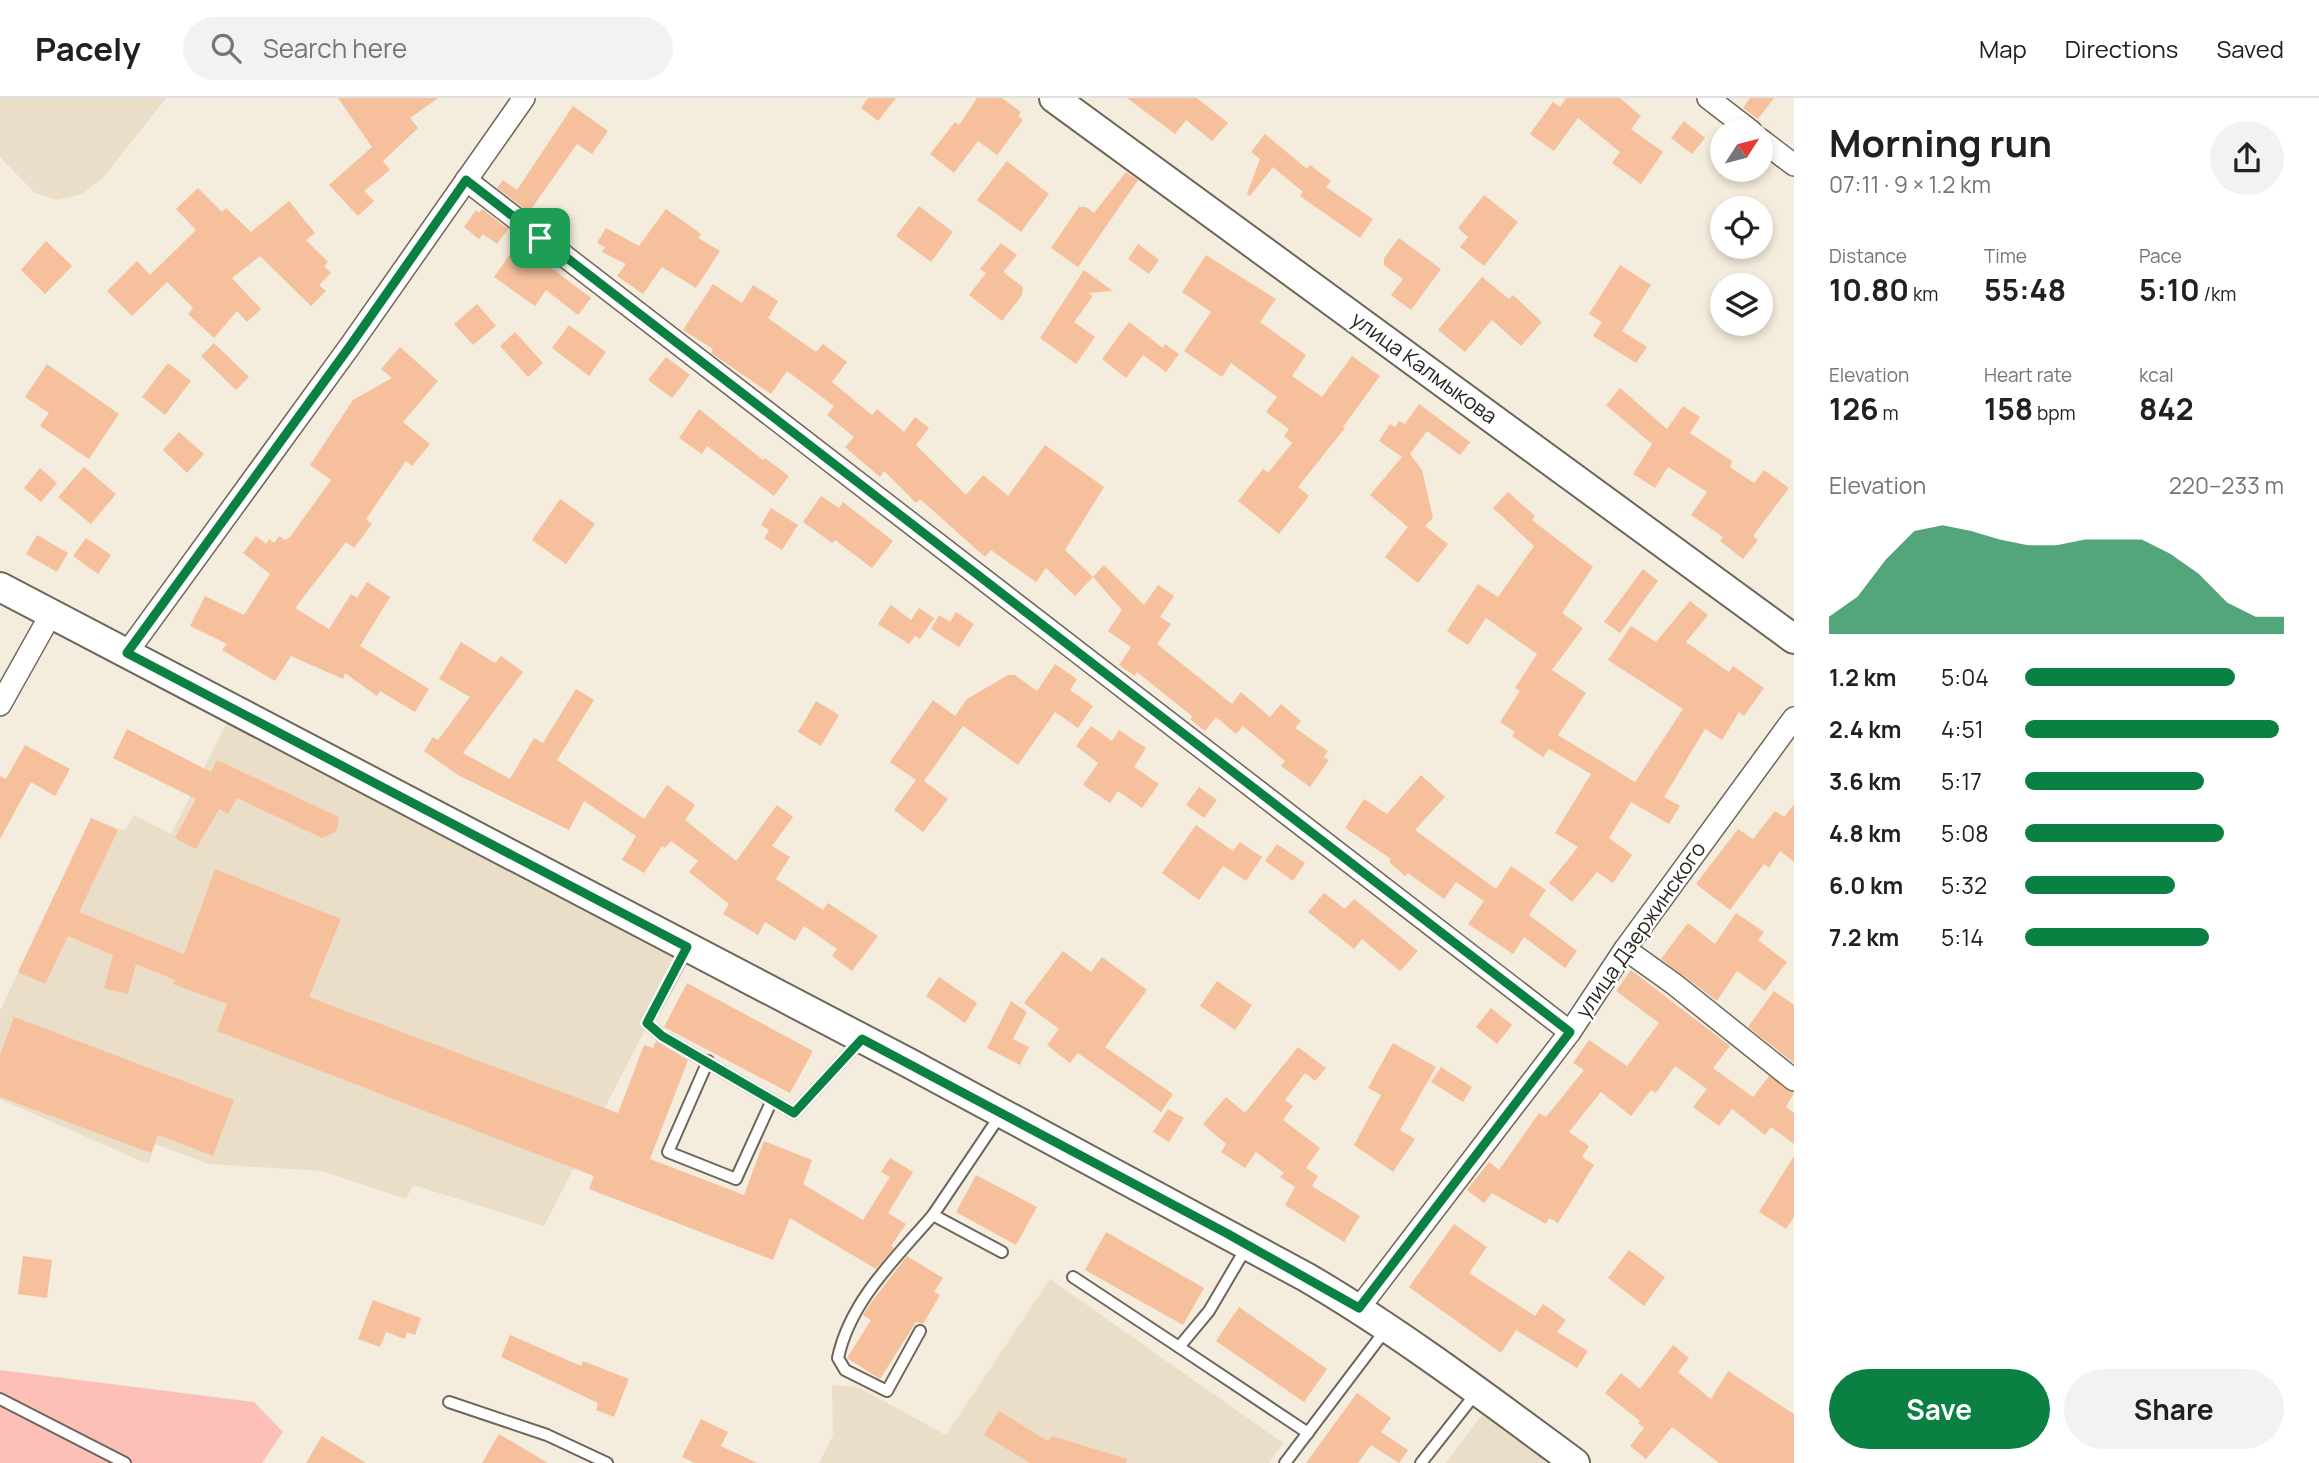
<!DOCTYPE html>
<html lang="en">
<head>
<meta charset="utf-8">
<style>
	body { margin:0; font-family:Manrope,sans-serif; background:#f2f2f2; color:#202124; height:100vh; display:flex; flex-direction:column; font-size:26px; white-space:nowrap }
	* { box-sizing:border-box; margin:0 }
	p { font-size:23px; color:#757577 }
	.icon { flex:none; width:38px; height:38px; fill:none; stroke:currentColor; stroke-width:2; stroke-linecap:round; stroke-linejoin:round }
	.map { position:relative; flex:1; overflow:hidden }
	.panel { display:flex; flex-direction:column; background:#fff; width:525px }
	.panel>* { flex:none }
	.needle { width:46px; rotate:54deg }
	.buttons { position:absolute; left:1710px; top:21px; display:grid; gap:14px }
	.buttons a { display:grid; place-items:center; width:63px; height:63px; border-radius:50%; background:#fff; box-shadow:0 4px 10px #0003; font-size:35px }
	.pin { position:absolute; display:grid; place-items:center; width:60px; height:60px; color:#fff; margin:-30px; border-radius:14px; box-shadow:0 4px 10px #0006 }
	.round { display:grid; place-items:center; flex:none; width:74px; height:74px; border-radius:37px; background:#f2f2f2 }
	.head { display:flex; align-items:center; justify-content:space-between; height:119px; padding:0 35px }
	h1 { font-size:38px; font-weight:700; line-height:52px }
	.figures { display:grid; grid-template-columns:repeat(3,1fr); gap:10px; height:119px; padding:7px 35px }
	.figures div { display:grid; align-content:center }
	.figures b { font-size:30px; font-weight:700 }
	.figures small { font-size:19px; font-weight:400 }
	.figures p { font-size:19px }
	.chart { height:196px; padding:14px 35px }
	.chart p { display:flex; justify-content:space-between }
	.chart svg { width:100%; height:126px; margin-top:7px; fill:#0b8043; opacity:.7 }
	.cta { display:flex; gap:14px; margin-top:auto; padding:14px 35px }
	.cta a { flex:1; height:80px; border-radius:42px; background:#0b8043; color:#fff; font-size:28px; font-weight:700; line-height:80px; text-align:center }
	.cta a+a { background:#f2f2f2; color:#202124 }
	ul { padding:0 35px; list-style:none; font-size:23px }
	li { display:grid; grid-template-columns:112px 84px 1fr; align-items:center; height:52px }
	li i { height:18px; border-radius:9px; background:#0b8043 }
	header { display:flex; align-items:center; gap:42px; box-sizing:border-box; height:98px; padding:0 35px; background:#fff; border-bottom:2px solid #e0e0e0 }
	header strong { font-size:33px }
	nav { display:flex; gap:38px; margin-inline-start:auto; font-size:24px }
	.search { width:490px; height:63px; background:#f2f2f2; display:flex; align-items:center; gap:18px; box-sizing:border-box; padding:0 24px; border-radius:38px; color:#757577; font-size:26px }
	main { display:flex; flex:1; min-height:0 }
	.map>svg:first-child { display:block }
</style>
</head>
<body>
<header>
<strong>Pacely</strong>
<div class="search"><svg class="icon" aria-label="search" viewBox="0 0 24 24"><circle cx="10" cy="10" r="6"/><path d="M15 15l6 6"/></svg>Search here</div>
<nav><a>Map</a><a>Directions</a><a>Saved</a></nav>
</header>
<main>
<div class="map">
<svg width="1794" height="1365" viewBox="0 0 1794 1365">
	<rect width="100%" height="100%" fill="#f4ecdc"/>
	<!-- built -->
	<g fill="#eadec9">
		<path d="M0,0H166L103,80L82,96L58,102L35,95L0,59Z"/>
		<path d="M233,612L687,850L544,1128L413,1087L406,1101L322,1073L209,1066L155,1046L148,1066L0,1001V913L91,720L125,733L134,717L171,736Z"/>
		<path d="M1050,1181L1283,1345L1269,1365H819L833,1337L832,1287L858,1289L946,1337Z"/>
		<path d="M1492,1303L1575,1365H1446Z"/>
	</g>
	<!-- green -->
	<path fill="#fcc0b9" d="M0,1272L254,1304L283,1334L262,1365H0Z"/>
	<!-- building -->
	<g fill="#f7c09c">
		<path d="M338,0H438L410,20L418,30L383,63L390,72L364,93L374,103L358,118L329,87L372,49Z"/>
		<path d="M868,0H896L878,23L861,10Z"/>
		<path d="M977,0H1002L1021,14L1018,18L1023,22L997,57L978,43L954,75L930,56L955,24L959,27Z"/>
		<path d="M1127,0H1197L1228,25L1212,43L1186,22L1175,36Z"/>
		<path d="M1566,0H1620L1641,18L1631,31L1663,54L1641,86L1612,65L1620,54L1578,20L1554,53L1530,36L1553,4L1560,9Z"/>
		<path d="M1750,0H1774L1758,21L1743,10Z"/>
		<path d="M573,8L608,33L592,56L577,46L529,114L497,90L503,82L517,92Z"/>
		<path d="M1684,23L1705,40L1692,56L1671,40Z"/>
		<path d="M1265,36L1307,71L1310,67L1331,83L1326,89L1373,121L1360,140L1300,98L1303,94L1273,69L1250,98L1247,96L1260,61L1251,54Z"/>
		<path d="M1007,63L1049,96L1021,134L977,102Z"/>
		<path d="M1126,74L1138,82L1078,169L1051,150L1079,109H1086L1094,115Z"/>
		<path d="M198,90L222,114L226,110L251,134L289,103L315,135L306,142L328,164L324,168L331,175L319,187L326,193L311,208L260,158L232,180L261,211L247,224L237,213L214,240L188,216L193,210L167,184L132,218L107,193L137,163L150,177L196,132L176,111Z"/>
		<path d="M1484,97L1518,124L1484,168L1460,149L1468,139L1458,130Z"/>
		<path d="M919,108L953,134L931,164L896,138Z"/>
		<path d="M482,111L508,131L497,146L483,136L479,141L464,129L476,112L479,115Z"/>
		<path d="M666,111L701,136L698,140L720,153L696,190L662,169L643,196L617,178L626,166L602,154L605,149L597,145L606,130L639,148Z"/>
		<path d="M1399,140L1441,171L1411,212L1391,197L1403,181L1384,167V160Z"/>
		<path d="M46,143L72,168L45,196L21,172Z"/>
		<path d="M518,145L591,200L578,217L546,192L535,208L494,179Z"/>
		<path d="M1001,145L1017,157L1003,174L1023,189L1022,197L1002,223L969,197L986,175L980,171Z"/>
		<path d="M1138,146L1159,162L1149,176L1128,161Z"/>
		<path d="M1206,157L1276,201L1260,224L1306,257L1292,278L1322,299L1352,258L1380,278L1343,329L1345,330L1298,389L1309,398L1279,436L1238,403L1263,371L1268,375L1292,345L1284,338L1289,331L1266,314L1277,299L1231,265L1222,279L1184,253L1211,214L1182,194Z"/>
		<path d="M1620,167L1651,187L1622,233L1647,249L1636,265L1593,238L1602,224L1589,216Z"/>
		<path d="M1084,172L1113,193L1088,195L1093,198L1074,224L1095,239L1076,266L1040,240Z"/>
		<path d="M1482,179L1509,201L1513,197L1542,224L1521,248L1492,222L1465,254L1438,232Z"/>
		<path d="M713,186L742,205L753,187L778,203L768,220L816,254L823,246L847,264L832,284L872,317L877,311L904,334L915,319L929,330L916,347L966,397L983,377L1008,398L1045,347L1104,389L1065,452L1093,479L1075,498L1046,470L1036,484L991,452L985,459L920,401L916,405L884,373L880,379L845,349L854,339L827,317L834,308L787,273L771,296L714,257L711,255L713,251L683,232Z"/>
		<path d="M477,206L496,228L473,247L454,226Z"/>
		<path d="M1129,224L1163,250L1165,246L1179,256L1166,274L1143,257L1126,280L1102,261Z"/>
		<path d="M569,227L606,254L589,278L552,250Z"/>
		<path d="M515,234L543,265L528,279L500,248Z"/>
		<path d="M214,245L249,279L236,292L201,258Z"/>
		<path d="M400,249L438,283L403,324L430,346L412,368L406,363L366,421L372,426L354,450L346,444L295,510L329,531L351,496L357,500L367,484L390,499L360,548L429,591L415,614L380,593L377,598L345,575L343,581L291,558L275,583L222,552L227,546L190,528L205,498L244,517L270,476L243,455L256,438L266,446L269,441L274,445L279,438L285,442L290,439L331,382L310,367L353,302L392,280L381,271Z"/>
		<path d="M666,259L690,277L672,300L648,282Z"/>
		<path d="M168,265L191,283L165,317L142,299Z"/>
		<path d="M47,266L119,316L89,361L40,328L49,315L25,299Z"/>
		<path d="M1620,290L1667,331L1683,308L1700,319L1690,335L1732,363L1730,369L1754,385L1764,372L1789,390L1753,438L1758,442L1743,461L1720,443L1723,439L1691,417L1707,394L1668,369L1655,390L1633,376L1652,346L1606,307Z"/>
		<path d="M1419,306L1470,344L1460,357L1427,333L1410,356L1422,372L1433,420L1425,428L1448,446L1418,485L1385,459L1408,429L1370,397L1402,359L1379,343L1390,326L1395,329L1399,323L1405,326Z"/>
		<path d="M699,311L763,362L765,360L789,378L774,398L707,348L702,356L679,340Z"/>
		<path d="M179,334L204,356L187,375L163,352Z"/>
		<path d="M84,369L116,396L91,426L58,399Z"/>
		<path d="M40,370L57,385L41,404L24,390Z"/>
		<path d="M1508,394L1535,418L1532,422L1593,469L1562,515L1583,530L1552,572L1586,595L1558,637L1635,684L1683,611L1608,562L1631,528L1656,544L1690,503L1708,517L1686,544L1729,574L1733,568L1764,590L1744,618L1739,614L1722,642L1705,631L1664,699L1680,708L1669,726L1631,704L1609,740L1632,757L1613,785L1597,774L1572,804L1549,785L1578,749L1555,735L1591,676L1549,651L1543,659L1512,638L1515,634L1500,624L1520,593L1515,590L1537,556L1486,520L1468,547L1447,533L1478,486L1498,499L1534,448L1493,410Z"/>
		<path d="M821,398L839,410L843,404L893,443L872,470L835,442L832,445L803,424Z"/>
		<path d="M560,401L595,426L566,466L532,442Z"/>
		<path d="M771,410L798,427L782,452L764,440L769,432L761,427Z"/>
		<path d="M37,437L68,455L57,474L26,456Z"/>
		<path d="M86,440L111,457L98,476L73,458Z"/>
		<path d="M1104,467L1144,507L1158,487L1174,498L1160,519L1171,526L1157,546L1232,606L1241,594L1270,619L1281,606L1301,623L1295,630L1328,653L1324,659L1329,662L1310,689L1281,668L1285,663L1243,628L1236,636L1216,619L1205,633L1190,621L1193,619L1137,574L1135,578L1119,567L1131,549L1108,533L1122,512L1093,479Z"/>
		<path d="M1643,471L1658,483L1620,535L1604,524Z"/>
		<path d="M891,507L911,522L919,510L934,520L920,541L915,538L909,546L878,526Z"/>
		<path d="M956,514L974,526L959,549L931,531L939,517L950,524Z"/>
		<path d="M461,544L495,565L501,558L523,574L463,655L510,681L534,640L543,645L576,591L594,602L557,662L644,721L667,687L695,707L685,722L736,763L777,707L793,719L772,748L790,759L776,781L823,812L828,805L878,838L852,873L832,858L837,851L804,828L795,843L765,824L758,837L723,816L729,806L689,774L698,763L671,743L665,750L662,748L644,775L622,762L636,738L584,703L569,732L458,677L424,653L433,639L438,642L470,599L439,581Z"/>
		<path d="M1055,566L1077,581L1070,592L1093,608L1078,630L1055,614L1018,667L963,628L924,683L948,701L923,734L894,712L916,682L890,664L933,602L955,618L967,601L1008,577H1015L1037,593Z"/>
		<path d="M816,603L839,617L821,648L798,634Z"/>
		<path d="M1091,628L1112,643L1119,632L1146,650L1134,669L1159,686L1142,710L1118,693L1110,705L1083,687L1098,665L1076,648Z"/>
		<path d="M127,631L211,674L217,662L339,719L336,734L322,740L237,700L228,716L219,711L196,751L175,740L196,701L113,660Z"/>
		<path d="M25,647L70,671L55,698L31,684L0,741V678L6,681Z"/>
		<path d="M1421,677L1445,699L1415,732L1496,791L1511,768L1546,792L1529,817L1577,853L1565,870L1524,839L1513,856L1468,826L1484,803L1456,784L1444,801L1408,775L1405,778L1389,764L1391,761L1345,730L1364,701L1387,716Z"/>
		<path d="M1199,689L1217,702L1204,720L1186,707Z"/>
		<path d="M1794,706V764L1780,753L1769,770L1764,766L1730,812L1696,786L1738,731L1753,741L1775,713L1784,719Z"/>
		<path d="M91,720L118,732L79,814L184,856L215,771L341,821L309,899L618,1015L644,947L653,950L656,943L688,962L650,1061L744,1097L764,1043L812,1062L803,1086L863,1122L890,1079L881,1074L890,1060L913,1074L888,1115L906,1126L891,1148L894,1150L876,1171L790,1120L773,1162L589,1091L594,1078L217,933L227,906L173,886L175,882L136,866L128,896L104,890L113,857L68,838L45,886L18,874Z"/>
		<path d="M1196,727L1233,753L1240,744L1262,759L1246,783L1223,768L1199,802L1162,775Z"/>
		<path d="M1277,746L1305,765L1293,783L1265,763Z"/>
		<path d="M1324,795L1345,811L1354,801L1418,853L1400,873L1362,841L1354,851L1308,814Z"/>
		<path d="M1736,815L1764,834L1758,842L1787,864L1765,893L1737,873L1717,903L1661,861L1688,825L1715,846Z"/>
		<path d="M1063,853L1091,874L1102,859L1147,892L1105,949L1173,996L1161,1014L1078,955L1070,965L1047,947L1059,931L1024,905Z"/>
		<path d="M1631,872L1730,948L1713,970L1753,999L1769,978L1794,995L1786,1009L1794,1015V1046L1771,1029L1765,1037L1732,1011L1719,1028L1693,1009L1707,991L1675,968L1656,995L1651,992L1631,1018L1601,994L1569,1034L1589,1048L1582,1059L1594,1067L1558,1125L1549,1120L1546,1126L1492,1095L1484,1105L1467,1092L1489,1064L1499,1072L1539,1015L1546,1019L1584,972L1573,965L1589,942L1627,968L1659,925L1616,893Z"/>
		<path d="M939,879L977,905L965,925L926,898Z"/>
		<path d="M1217,883L1252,907L1235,932L1200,908Z"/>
		<path d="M687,885L813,953L790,995L664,929Z"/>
		<path d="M1774,893L1794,907V965L1748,929Z"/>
		<path d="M1011,903L1027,914L1013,941L1029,949L1020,967L987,950Z"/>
		<path d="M1491,910L1512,927L1497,946L1476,929Z"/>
		<path d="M14,919L234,1002L213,1058L158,1037L151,1055L0,999V957Z"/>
		<path d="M1393,945L1436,969L1400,1032L1415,1041L1393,1074L1354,1047L1381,997L1368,990Z"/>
		<path d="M1298,949L1326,970L1315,983L1305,975L1285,1002L1293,1008L1283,1022L1320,1050L1306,1070L1318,1078L1312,1088L1360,1118L1344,1144L1285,1107L1295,1089L1280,1079L1284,1075L1256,1054L1245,1070L1221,1054L1226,1046L1203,1026L1226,999L1245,1015Z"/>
		<path d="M1441,969L1472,989L1463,1004L1431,984Z"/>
		<path d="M1168,1011L1184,1020L1169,1044L1153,1034Z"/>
		<path d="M1794,1058V1119L1786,1131L1759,1114Z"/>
		<path d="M976,1077L1037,1109L1016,1147L956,1114Z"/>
		<path d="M1454,1126L1487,1149L1469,1175L1535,1218L1543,1206L1566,1222L1557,1234L1588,1253L1577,1270L1516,1232L1501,1255L1409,1189Z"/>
		<path d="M1106,1134L1204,1190L1183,1227L1085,1172Z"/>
		<path d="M1629,1152L1665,1179L1644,1208L1608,1180Z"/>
		<path d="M23,1158L52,1162L47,1200L18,1196Z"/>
		<path d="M907,1158L943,1180L934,1194L940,1197L923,1226L916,1224L880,1281L847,1260L871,1222L863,1217L870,1206Z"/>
		<path d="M373,1202L421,1220L415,1237L407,1234L405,1241L386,1234L380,1249L358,1241Z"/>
		<path d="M1239,1209L1327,1271L1304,1304L1216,1243Z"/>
		<path d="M510,1237L581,1268L583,1263L629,1281L614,1319L596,1312L598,1305L501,1259Z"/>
		<path d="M1673,1247L1689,1260L1678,1274L1711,1301L1728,1273L1794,1316V1365H1719L1672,1329L1646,1361L1630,1348L1644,1330L1638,1325L1640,1323L1605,1295L1621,1275L1640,1291Z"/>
		<path d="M1357,1295L1391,1320L1381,1334L1408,1352L1399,1365L1371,1347L1358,1365H1306Z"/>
		<path d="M999,1313L1048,1343L1052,1338L1127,1361L1126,1365H1030L984,1337Z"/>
		<path d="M701,1321L728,1334L721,1348L757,1365H695L682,1359Z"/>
		<path d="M499,1336L548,1365H482Z"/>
		<path d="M322,1338L366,1365H306Z"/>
	</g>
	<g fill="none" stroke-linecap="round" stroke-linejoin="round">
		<defs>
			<g id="lane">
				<path d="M687,850L647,925L662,938L794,1015L862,941"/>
				<path d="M708,963L668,1054L736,1081L772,1002"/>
				<path d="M1001,1016L933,1117L1002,1154"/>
				<path d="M1246,1150L1209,1213L1179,1249L1308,1335"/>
				<path d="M1073,1179L1179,1249"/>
				<path d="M920,1233L887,1293L845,1272L838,1260C850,1203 895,1161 933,1117"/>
				<path d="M0,1301L125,1365"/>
				<path d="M449,1304L547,1337L607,1365"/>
				<path d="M1285,1365L1387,1230"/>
				<path d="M1421,1365L1476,1295"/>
			</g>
			<g id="street">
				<path d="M1708,0L1751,33"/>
				<path d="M1760,41L1794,67"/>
				<path d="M466,82L1570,934"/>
				<path d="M126,556L350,248L524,0"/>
				<path d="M0,607L51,516"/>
				<path d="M1625,851L1674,886L1794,982"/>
				<path d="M1359,1210L1570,934L1625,851L1794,620"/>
			</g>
			<g id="secondary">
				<path d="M1054,0L1794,541"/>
				<path d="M0,489L907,964L1306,1179C1400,1234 1487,1300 1575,1365"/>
			</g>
		</defs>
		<!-- lane casing -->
		<use href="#lane" stroke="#6e6759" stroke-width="14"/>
		<!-- street casing -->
		<use href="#street" stroke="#6e6759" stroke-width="24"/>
		<!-- secondary casing -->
		<use href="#secondary" stroke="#6e6759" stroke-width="32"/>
		<!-- lane -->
		<use href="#lane" stroke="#fff" stroke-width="10"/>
		<!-- street -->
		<use href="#street" stroke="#fff" stroke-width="21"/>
		<!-- secondary -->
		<use href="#secondary" stroke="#fff" stroke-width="28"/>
	</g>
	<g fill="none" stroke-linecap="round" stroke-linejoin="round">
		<defs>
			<path id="route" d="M466,82L1570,934L1359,1210L1228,1136L862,941L794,1015L662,938L647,925L687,849L127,555L350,248Z"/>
		</defs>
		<!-- route casing -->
		<use href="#route" stroke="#fff" stroke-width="14"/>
		<!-- route -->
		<use href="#route" stroke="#0b8043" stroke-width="9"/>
	</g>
	<g text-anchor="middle" stroke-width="5" stroke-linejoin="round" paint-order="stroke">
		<!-- street labels -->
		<g font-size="21" fill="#292620" stroke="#fff">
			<text transform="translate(1424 270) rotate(36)" y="7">улица Калмыкова</text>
			<text transform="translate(1641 832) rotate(-55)" y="7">улица Дзержинского</text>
		</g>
	</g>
</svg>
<div class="buttons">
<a><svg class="needle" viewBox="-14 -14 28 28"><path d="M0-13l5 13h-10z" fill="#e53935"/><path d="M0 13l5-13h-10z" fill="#757577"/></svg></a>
<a><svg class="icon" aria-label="locate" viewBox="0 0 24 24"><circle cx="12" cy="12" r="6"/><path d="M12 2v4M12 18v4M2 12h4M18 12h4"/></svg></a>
<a><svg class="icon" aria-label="layers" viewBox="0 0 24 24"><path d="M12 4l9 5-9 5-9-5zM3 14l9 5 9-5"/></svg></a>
</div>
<div class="pin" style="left:540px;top:140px;background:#1e9e55"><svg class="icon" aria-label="arrive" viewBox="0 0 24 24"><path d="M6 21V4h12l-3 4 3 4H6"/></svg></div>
</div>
<section class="panel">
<div class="head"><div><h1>Morning run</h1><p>07:11 · 9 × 1.2 km</p></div><a class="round"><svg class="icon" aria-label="share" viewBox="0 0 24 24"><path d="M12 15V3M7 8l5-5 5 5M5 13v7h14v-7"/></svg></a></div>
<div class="figures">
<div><p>Distance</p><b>10.80<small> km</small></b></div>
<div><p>Time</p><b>55:48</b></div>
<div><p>Pace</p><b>5:10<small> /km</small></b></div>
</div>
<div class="figures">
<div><p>Elevation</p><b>126<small> m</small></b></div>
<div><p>Heart rate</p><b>158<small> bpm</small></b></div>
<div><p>kcal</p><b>842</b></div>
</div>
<div class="chart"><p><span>Elevation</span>220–233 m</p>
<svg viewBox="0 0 160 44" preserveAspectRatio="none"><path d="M0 44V38L10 31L20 18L30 8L40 6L50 8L60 11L70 13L80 13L90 11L100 11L110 11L120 16L130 23L140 33L150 38L160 38V44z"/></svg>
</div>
<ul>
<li><b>1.2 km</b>5:04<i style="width:81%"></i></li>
<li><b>2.4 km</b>4:51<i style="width:98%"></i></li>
<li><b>3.6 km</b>5:17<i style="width:69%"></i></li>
<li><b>4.8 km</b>5:08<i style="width:77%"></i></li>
<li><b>6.0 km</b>5:32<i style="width:58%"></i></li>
<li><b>7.2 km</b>5:14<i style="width:71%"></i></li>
</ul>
<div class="cta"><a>Save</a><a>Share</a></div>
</section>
</main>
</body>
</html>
